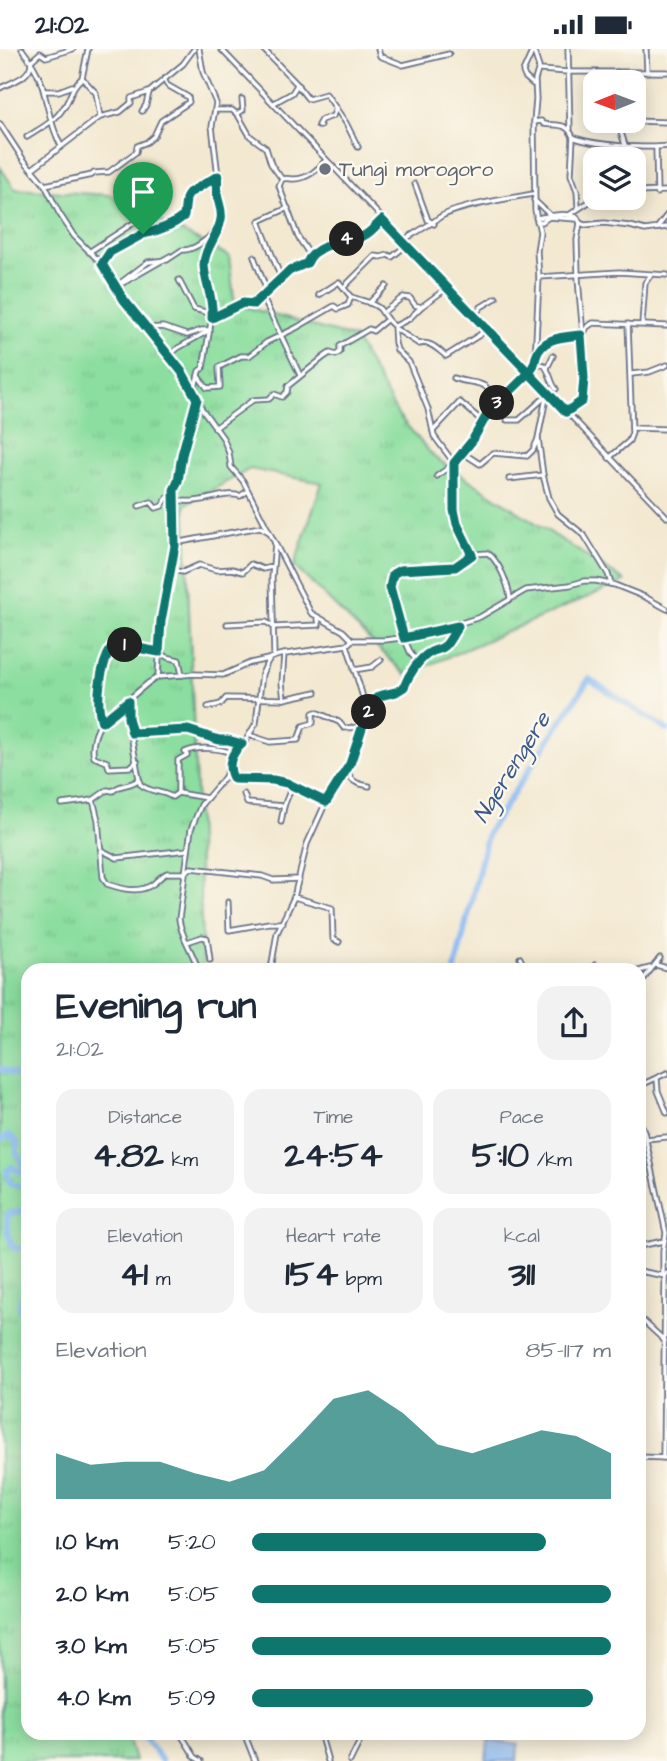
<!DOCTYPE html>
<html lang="en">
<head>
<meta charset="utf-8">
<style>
	body { margin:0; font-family:"Architects Daughter",sans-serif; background:#f2f2f3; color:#1f2937; height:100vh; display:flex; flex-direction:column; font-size:26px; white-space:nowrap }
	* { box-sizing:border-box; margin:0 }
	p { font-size:23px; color:#747a83 }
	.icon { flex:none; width:38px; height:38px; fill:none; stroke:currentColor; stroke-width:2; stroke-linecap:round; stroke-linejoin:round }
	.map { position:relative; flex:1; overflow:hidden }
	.sheet { position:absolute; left:21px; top:914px; width:625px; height:777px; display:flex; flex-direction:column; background:#fff; border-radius:21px; box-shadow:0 4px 18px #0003 }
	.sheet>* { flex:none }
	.needle { width:46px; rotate:269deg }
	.controls { position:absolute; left:583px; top:21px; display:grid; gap:14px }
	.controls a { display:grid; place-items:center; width:63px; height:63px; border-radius:14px; background:#fff; box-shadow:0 4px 18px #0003; font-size:35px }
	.pin { position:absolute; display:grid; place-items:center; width:60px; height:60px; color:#fff; margin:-72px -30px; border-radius:50% 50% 50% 0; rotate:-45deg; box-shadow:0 0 7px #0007 }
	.pin .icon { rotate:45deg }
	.km { position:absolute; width:35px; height:35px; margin:-18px; border-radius:50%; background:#222; color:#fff; font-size:19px; line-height:35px; text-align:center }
	.round { display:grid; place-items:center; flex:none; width:74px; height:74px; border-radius:21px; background:#f2f2f3 }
	.head { display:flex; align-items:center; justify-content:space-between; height:119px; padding:0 35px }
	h1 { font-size:38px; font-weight:700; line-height:52px }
	.stats { display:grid; grid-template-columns:repeat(3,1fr); gap:10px; height:119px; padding:7px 35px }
	.stats div { display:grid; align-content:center; border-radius:18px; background:#f2f2f3; text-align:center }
	.stats b { font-size:35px; font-weight:700 }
	.stats small { font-size:19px; font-weight:400 }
	.stats p { font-size:19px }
	.chart { height:196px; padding:14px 35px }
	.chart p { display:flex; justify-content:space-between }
	.chart svg { width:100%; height:126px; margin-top:7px; fill:#0f766e; opacity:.7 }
	ul { padding:0 35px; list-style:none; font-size:23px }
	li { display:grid; grid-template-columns:112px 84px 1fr; align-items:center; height:52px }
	li i { height:18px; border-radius:9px; background:#0f766e }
	.status { display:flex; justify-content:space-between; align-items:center; height:49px; padding:0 35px; background:#fff; direction:ltr }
	.status svg { height:19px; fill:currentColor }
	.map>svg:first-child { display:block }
</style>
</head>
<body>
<div class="status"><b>21:02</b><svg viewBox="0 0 49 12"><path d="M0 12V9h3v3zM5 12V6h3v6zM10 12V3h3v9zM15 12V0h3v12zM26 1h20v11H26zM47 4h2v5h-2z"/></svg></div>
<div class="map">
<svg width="667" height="1712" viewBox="0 0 667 1712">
	<defs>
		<pattern id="grass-tufts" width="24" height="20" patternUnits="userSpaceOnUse" patternTransform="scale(1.75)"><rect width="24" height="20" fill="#8bde9f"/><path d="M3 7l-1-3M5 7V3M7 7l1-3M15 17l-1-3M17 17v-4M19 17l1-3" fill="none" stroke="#77bf8b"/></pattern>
	</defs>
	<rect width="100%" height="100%" fill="#fbf7ec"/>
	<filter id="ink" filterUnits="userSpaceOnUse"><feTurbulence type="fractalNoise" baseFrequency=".0143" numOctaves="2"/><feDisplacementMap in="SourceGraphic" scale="14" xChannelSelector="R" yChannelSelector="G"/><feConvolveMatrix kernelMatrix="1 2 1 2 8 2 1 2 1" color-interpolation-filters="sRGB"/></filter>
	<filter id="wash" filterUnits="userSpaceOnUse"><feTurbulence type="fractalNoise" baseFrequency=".00686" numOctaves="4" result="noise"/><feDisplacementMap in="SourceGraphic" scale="28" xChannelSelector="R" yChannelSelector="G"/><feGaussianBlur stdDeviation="1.57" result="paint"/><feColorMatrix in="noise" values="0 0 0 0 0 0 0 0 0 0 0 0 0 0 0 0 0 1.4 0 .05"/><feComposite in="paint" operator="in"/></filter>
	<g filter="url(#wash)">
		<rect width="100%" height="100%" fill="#f3e8d0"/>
		<!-- grass -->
		<path fill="url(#grass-tufts)" stroke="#53867e" stroke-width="2" d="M0,118L15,140L110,146L229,207L234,250L242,257L355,289L398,366L434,408L625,532L406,626L294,517L322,434L250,420L185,456L203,920H28V1684H127L135,1712H0Z"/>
		<!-- water -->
		<path fill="#87b9f4" stroke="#5174a9" stroke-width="2" d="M488,1692L518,1695L517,1712H486Z"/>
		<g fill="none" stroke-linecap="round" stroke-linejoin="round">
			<!-- river -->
			<g stroke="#87b9f4" stroke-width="6">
				<path d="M455,920L488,783L589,630L667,681"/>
				<path d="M0,1020L28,1030"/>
				<path d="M0,1091L9,1086L18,1094L16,1102L24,1119L21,1123L11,1118L7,1122L10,1135L27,1139L28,1148"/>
				<path d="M28,1153L27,1161L8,1165C6,1175 8,1191 14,1199L28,1200"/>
				<path d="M28,1211L26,1220L28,1226"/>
				<path d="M28,1241C22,1249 18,1252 21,1263L28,1267"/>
				<path d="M141,1684L162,1712"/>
			</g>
		</g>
	</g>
	<g filter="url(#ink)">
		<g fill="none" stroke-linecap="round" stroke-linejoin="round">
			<defs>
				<g id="minor">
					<path d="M22,0C31,12 41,29 44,44C49,63 52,80 61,97"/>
					<path d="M221,0L667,468"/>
					<path d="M263,0L298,36"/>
					<path d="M378,0L380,7L403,16L449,5"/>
					<path d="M568,0L570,80"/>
					<path d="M646,0L647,23"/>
					<path d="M533,1L523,23L525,28L533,35"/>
					<path d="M540,21L568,23H667"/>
					<path d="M617,23V33"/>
					<path d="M82,29L96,44L100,68"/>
					<path d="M0,39C12,33 32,28 31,12L40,4L46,8L73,0"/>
					<path d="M44,42H59L72,37"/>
					<path d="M274,54L292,44L297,36L308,50L326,45L346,74L358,98"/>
					<path d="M216,61H232L238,66L250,87L266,99L271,115L282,130"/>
					<path d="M142,62L146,56L149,43"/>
					<path d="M237,65L243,61L242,50"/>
					<path d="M620,72L619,77L625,96"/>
					<path d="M621,72H629"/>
					<path d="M633,72L667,73"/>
					<path d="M534,73L541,72L544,75C557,77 567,73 573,88C590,96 648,100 667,97"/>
					<path d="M0,75L23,110L45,136L59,164L74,187L102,215L124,251L182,323L202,360L223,389L229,404L231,418L243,432L311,564L343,582L352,591H385L423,586L480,568L526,541L570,536L584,532H596L615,536L645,548L667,560"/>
					<path d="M320,77L318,76L321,71L333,67L336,59"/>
					<path d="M27,88C39,80 54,73 62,61C72,49 69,40 82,29L88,0"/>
					<path d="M573,88L571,126L577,142L578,158"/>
					<path d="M656,99L657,144"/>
					<path d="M32,120L100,68L120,63L131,54V49L149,43L183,15L194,0"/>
					<path d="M415,135L428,171L434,175"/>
					<path d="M45,136L92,126L94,124L109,123L136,103L137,97L147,93L154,87L161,72L189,53L188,48L167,36L164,30"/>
					<path d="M634,143L667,142"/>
					<path d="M534,151L550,166"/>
					<path d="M569,166L595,149"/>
					<path d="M536,169C549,167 564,163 577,168L580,174L585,176L604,174L630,177L645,181L667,178"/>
					<path d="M537,172L542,173L549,168L576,170"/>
					<path d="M657,179L667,166"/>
					<path d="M402,192C415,184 428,177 440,168C457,157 511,149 533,145"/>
					<path d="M89,203L135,173"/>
					<path d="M310,206L298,188L279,137L282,130C286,129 290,130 294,130C307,130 319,120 326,111"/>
					<path d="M254,208L267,242"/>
					<path d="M102,215C118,185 160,187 184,167C188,142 195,137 217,127"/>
					<path d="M578,226L577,191L580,174"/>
					<path d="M539,228L619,223L667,226"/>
					<path d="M281,229L259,172L288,159"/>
					<path d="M179,231L194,260L213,265"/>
					<path d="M123,234L170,207"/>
					<path d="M115,238L148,213L167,211L182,201C195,202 207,189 217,182"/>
					<path d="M344,238L375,207L381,208L388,206L392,208L403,199"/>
					<path d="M319,246L339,233L351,248"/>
					<path d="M262,247L300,326"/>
					<path d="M369,254L386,237"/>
					<path d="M385,262L403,248L410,249L415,256L421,258L447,239"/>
					<path d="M474,267L481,258L496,249"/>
					<path d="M213,268L243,254L254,255L289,222L307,214C314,196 343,192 360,188C368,187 376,176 382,171"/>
					<path d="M642,275L645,234L650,227"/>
					<path d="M395,277L409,270L420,259"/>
					<path d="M148,279L163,278L187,286L202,281H210"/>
					<path d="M396,280L419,295C431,292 437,300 446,307L481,285L484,276"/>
					<path d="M537,304L553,290L583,286L587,278L593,274L667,277"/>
					<path d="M169,307L178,299L208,282"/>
					<path d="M535,314L544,316C551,324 550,333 556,340"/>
					<path d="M547,319L553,307"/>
					<path d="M632,325L649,323L667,316"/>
					<path d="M198,327L207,339L220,338L219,318L241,307H249L267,293L296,279L334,257L338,260L348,256L351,248C360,251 373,253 380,260C385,267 384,269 394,277L395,294L397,301L409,313L428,360L434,387L454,414L455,466L472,506"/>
					<path d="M454,329C464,334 481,332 487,339C491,344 493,349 498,354"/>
					<path d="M194,342L199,322L203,319L214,256L206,232L205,209L219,177L221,164L217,146L218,127L212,77L216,54L203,23L199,0"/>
					<path d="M547,344L538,389L543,426L549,449L558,465L584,486L608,525L611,535"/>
					<path d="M566,363L582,352C589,317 580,264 578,228"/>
					<path d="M507,371H519L544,349"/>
					<path d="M215,379L253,351L269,350L274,345L282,348L287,343L288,337L324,308L330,304L336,306L340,303V297L369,280L373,282L385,272"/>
					<path d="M632,379L667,380"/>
					<path d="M433,382L460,353L482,372"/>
					<path d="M463,404L480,415L493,404L527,407L533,401L538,390"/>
					<path d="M609,409L629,392L632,384L628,275"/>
					<path d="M437,427C451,418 463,407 472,392C478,382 481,372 489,363C501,349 528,329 535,314L539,228L537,202L540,183L535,161L534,73L536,50L535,31L539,18L533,0"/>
					<path d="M509,430L543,426"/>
					<path d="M139,457L151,453L156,459L162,457L167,449C174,449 177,452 184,452C203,455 221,442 240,447L248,442"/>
					<path d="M175,494L260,478L269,483"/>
					<path d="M170,521L183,523L199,516L216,521L232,520L243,523L251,515L263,520L272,518"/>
					<path d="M227,575L266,573L274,578L319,576L318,570"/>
					<path d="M284,605L282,634L284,650"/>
					<path d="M274,607L272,529L275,494"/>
					<path d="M419,614L411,605L404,589L390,542V533L395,523L455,518L474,505L488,504C499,513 508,534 510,549"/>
					<path d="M354,621L372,618L381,611"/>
					<path d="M158,628L161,572L175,497L174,443L196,352"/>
					<path d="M128,652V669L140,735C150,744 161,741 172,748L178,744L207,749"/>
					<path d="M208,658L221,655L226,649L284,650L316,643"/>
					<path d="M367,665L373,658L377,648L396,644L404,638C408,627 419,609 431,603C436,601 441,601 445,596C451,591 454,584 457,577"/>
					<path d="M102,673C96,654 99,611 114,596L159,603L167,608L179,611L182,626"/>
					<path d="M132,684L188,681L219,691H228L242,695"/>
					<path d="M249,686L270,693L298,691L303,677L313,674V664L316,663L339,673L344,679L363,678"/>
					<path d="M137,712L130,718L109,719L107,713L94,708C91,697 95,683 102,673L148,634L158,628L194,625L223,626L250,614L268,610"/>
					<path d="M348,720C349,733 358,735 369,737"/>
					<path d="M225,728L273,731L287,734L326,753"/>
					<path d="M178,744V711L187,706L185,703C198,697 221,699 234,705"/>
					<path d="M244,745L247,754L284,757"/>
					<path d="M93,751L98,771L103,828L107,835C122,840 139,845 153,835C158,831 161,827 167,824H184L191,819L262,827L273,831L299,830"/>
					<path d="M62,755L93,751L107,741L113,742C120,734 131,738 139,730"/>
					<path d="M281,773L284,757L292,737"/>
					<path d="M101,801L117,809L187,801"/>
					<path d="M294,848L332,859L333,890L339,893"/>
					<path d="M228,853L229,881L269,874H283"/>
					<path d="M187,893L202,888L207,889L210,911"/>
					<path d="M520,909L525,920"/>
					<path d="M656,916L667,919"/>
					<path d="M198,920C193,903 181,888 179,870L191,780L201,756L225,728L236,700L245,693L256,674L262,625L267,614L270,609L279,606L347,596L352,591"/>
					<path d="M271,920L277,884L294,848L307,795L326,753L350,715L366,668V658L347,596"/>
					<path d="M579,920L585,919"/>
					<path d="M593,920L595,916"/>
					<path d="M639,922L650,919"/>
					<path d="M639,936L660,909"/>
					<path d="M639,967V985"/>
					<path d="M657,1030L658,1042L667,1064"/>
					<path d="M639,1037L667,1024"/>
					<path d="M639,1070L644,1082L666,1184L663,1201V1225"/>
					<path d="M645,1090L667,1088"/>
					<path d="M639,1197L664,1192"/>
					<path d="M639,1222L665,1227L667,1224"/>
					<path d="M639,1268L665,1292"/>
					<path d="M639,1408L667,1409"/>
					<path d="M663,1409L665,1227"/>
					<path d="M180,1684L195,1708L201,1712"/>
					<path d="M244,1684L255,1712"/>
					<path d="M320,1684L328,1712"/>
					<path d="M350,1712L364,1684"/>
				</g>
			</defs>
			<!-- minor casing -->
			<use href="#minor" stroke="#677086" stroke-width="7"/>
			<!-- minor -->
			<use href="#minor" stroke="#fff" stroke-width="3.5"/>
		</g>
	</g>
	<g fill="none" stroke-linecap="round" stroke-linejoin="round" filter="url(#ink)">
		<defs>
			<path id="route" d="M143,185L110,203L102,215L124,251L182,323L197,350L182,406L178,432L174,441L175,497L161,572L159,603L122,596L112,598C100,617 95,652 102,673L128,652V669L132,684L188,681L219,691H228L242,695C231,704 226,718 234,730L273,731L287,734L326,753L350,715L367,664L373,657L375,650L379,647L396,643L404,638C408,627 419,609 431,603C437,600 441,601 446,596C451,590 454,583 458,577L404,589L390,538L393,525L400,521L455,518L472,506L457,475L454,461V414L472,392L488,364L529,324L566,363L582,352L584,329L581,286C564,288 542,288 536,308C534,315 534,318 529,324L382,171C376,176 368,187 360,188C343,192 314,196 307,214L289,222L254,255L243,254L212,269C214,249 205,235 204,216C204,199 219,186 221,170C223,160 217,152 217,143C217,138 218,132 218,127L189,144L186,150L184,167C172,177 158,182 143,185"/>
		</defs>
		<!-- route casing -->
		<use href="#route" stroke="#fff" stroke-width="14"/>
		<!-- route -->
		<use href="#route" stroke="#0f766e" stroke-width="9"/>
	</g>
	<!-- markers -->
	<circle fill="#6b7280" stroke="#fbf7ec" stroke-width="2.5" cx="325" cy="120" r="7"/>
	<g text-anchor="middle" stroke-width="5" stroke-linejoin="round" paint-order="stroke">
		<!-- worship labels -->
		<g font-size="21" fill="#5b616d" stroke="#fbf7ec" text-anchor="start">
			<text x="339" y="127">Tungi morogoro</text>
		</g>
		<!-- water labels -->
		<g font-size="23" font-style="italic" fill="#3b588b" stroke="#fbf7ec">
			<text transform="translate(511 718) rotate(-58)" y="8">Ngerengere</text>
		</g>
	</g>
</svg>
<div class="controls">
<a><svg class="needle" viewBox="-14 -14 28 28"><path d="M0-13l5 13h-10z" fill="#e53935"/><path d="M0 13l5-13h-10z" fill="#747a83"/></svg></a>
<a><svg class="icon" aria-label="layers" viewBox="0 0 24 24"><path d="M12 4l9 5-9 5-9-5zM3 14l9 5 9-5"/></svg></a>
</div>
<div class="pin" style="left:143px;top:185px;background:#1e9e55"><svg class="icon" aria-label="arrive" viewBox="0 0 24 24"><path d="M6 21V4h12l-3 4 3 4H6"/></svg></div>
<b class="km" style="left:125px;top:596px">1</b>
<b class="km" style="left:369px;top:663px">2</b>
<b class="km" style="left:497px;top:354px">3</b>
<b class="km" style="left:347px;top:190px">4</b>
<section class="sheet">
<div class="head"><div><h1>Evening run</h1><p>21:02</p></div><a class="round"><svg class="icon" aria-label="share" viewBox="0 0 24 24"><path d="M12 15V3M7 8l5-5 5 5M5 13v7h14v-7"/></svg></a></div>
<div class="stats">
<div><p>Distance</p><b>4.82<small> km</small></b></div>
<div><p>Time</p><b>24:54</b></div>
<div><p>Pace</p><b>5:10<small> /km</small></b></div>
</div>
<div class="stats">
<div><p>Elevation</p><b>41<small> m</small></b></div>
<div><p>Heart rate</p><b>154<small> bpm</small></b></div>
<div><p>kcal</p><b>311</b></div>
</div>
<div class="chart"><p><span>Elevation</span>85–117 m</p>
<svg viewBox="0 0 160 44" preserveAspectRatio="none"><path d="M0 44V28L10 32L20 31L30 31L40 35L50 38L60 34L70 22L80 9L90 6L100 14L110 25L120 28L130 24L140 20L150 22L160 28V44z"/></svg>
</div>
<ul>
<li><b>1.0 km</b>5:20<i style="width:82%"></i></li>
<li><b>2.0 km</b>5:05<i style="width:100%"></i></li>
<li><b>3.0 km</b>5:05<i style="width:100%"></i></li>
<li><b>4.0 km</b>5:09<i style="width:95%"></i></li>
</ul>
</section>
</div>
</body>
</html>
